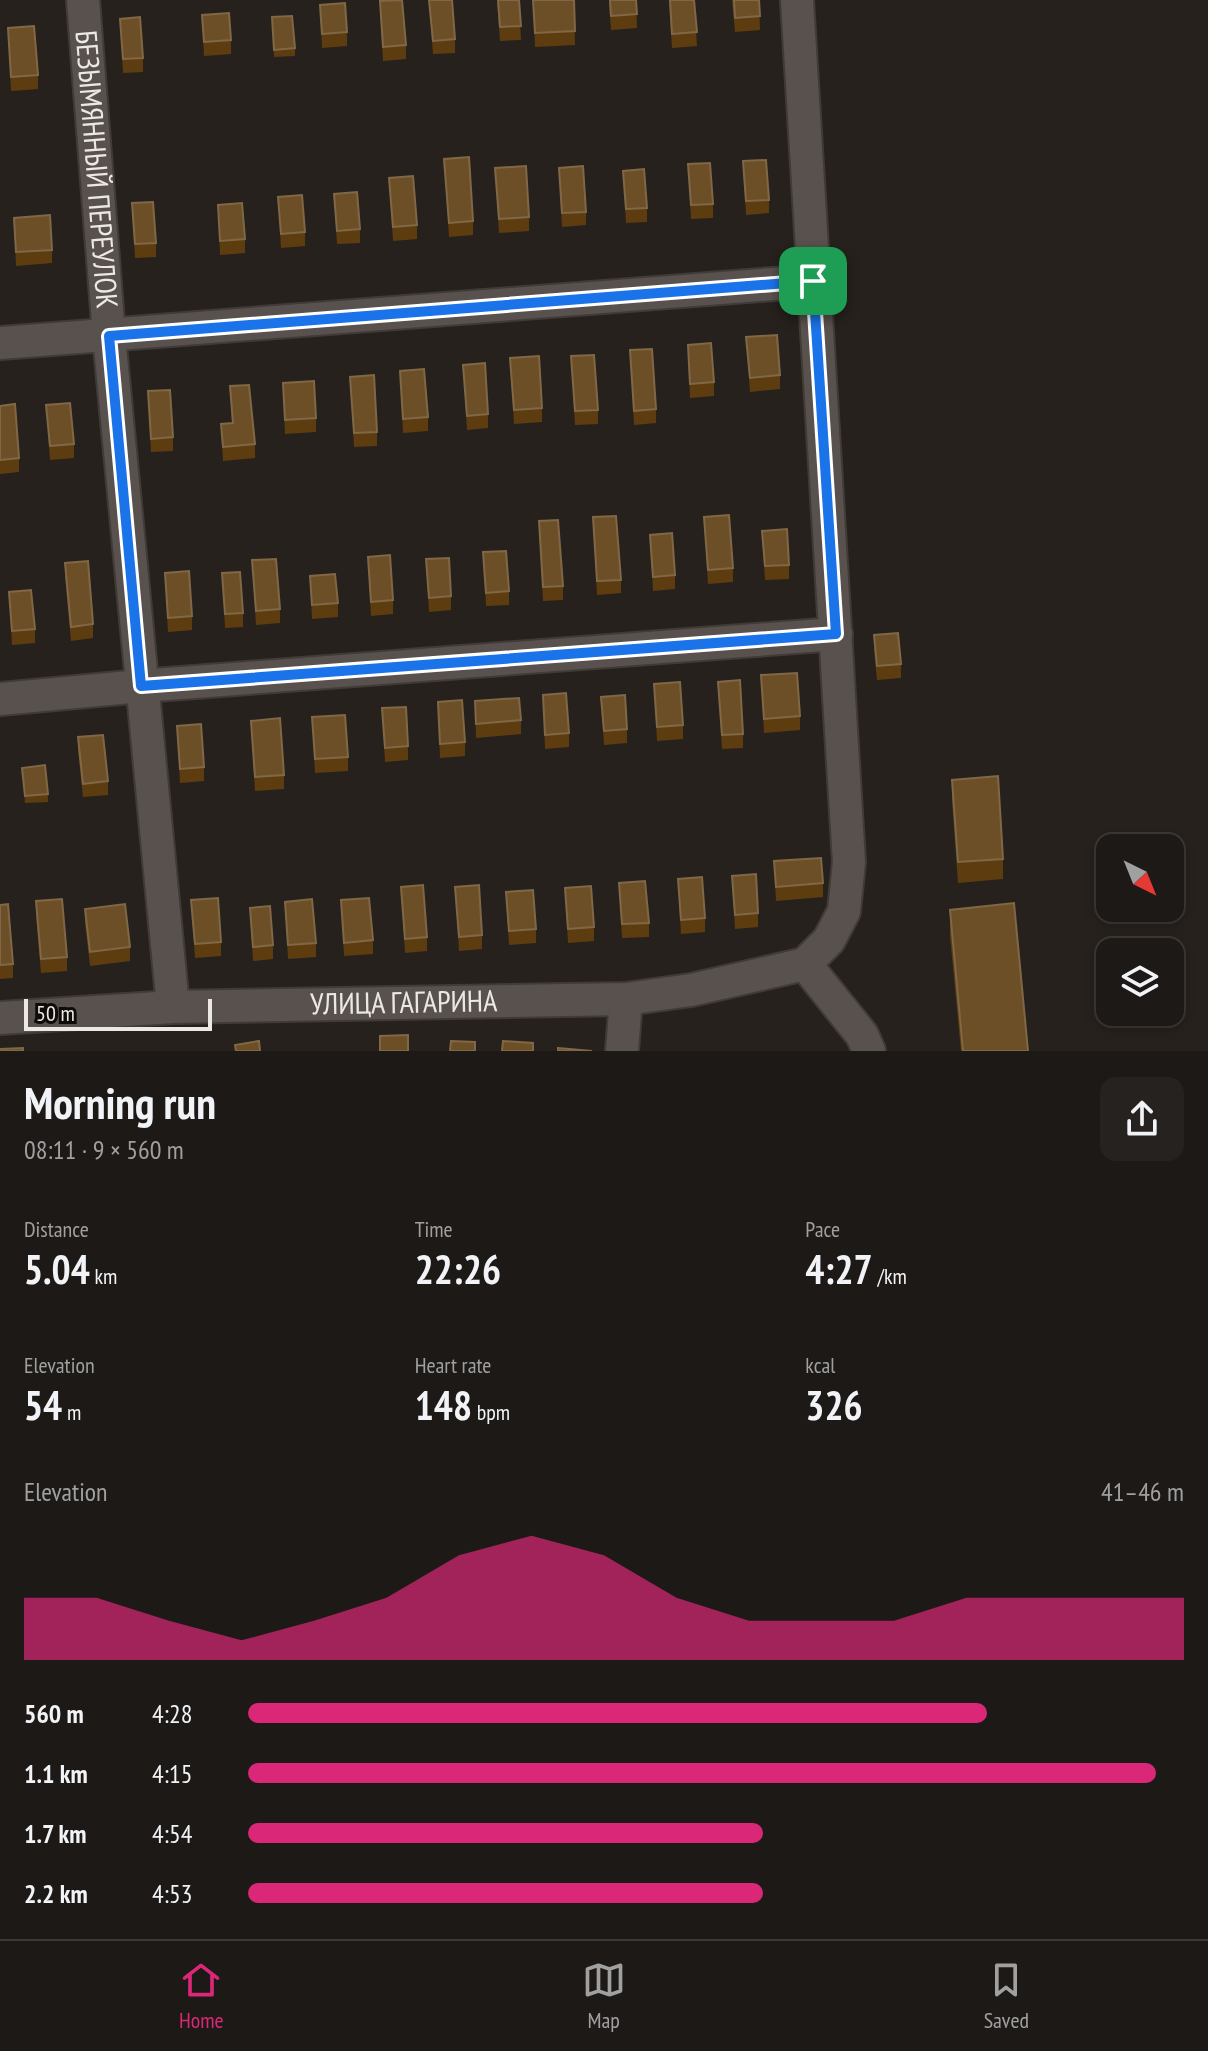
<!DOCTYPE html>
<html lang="en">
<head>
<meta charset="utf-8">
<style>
	body { margin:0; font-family:"PT Sans Narrow",sans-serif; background:#25221f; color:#f1f3f6; height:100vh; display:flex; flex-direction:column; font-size:30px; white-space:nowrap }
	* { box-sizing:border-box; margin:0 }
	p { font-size:26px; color:#a0a0a1 }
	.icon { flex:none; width:44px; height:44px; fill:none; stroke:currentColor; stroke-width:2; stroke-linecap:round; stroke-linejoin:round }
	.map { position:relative; height:1051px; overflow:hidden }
	.details { display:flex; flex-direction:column; background:#1d1916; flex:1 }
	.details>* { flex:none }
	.needle { width:52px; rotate:137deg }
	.buttons { position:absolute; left:1096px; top:834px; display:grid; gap:16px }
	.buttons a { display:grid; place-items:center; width:88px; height:88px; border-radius:16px; background:#1d1916; box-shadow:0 4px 12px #0003,0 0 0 2px #3b3835; font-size:40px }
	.scale { position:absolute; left:24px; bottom:20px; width:188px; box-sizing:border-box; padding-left:8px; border:4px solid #ece8e5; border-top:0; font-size:22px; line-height:28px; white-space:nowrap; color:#ece8e5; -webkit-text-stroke:6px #0e0b09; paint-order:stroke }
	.pin { position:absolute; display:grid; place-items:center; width:68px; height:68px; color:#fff; margin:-34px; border-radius:16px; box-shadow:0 4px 12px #0006 }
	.round { display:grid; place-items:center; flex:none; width:84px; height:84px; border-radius:16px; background:#25221f }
	.head { display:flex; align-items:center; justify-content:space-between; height:136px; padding:0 24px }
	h1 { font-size:44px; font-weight:600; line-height:60px }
	.figures { display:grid; grid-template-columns:repeat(3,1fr); gap:12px; height:136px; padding:8px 24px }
	.figures div { display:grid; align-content:center }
	.figures b { font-size:40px; font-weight:600 }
	.figures small { font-size:22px; font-weight:400 }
	.figures p { font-size:22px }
	.chart { height:224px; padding:16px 24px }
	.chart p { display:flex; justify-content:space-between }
	.chart svg { width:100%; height:144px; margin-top:8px; fill:#db2777; opacity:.7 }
	ul { padding:0 24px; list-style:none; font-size:26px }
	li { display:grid; grid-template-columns:128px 96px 1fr; align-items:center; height:60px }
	li i { height:20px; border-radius:10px; background:#db2777 }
	.tab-bar { display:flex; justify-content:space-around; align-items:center; height:112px; border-top:2px solid #3b3835; background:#1d1916; font-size:22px; color:#a0a0a1 }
	.tab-bar a { display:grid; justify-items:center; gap:4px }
	.tab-bar .active { color:#db2777 }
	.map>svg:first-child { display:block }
</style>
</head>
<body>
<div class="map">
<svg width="1208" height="1051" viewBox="0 0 1208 1051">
	<rect width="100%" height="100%" fill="#27211d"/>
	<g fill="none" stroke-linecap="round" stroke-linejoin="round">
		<defs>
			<g id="minor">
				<path id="s1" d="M83,0L109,336L173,1007"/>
				<path d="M797,0L849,862L844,911L829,940L805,964"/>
				<path d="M0,343L813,281"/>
				<path d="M0,699L141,686L836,634"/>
				<path d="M805,964L862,1035L869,1051"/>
				<path id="s2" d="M0,1018L173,1007L626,999L691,990L805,964"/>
				<path d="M622,1051L626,999"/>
			</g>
		</defs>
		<!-- minor casing -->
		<use href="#minor" stroke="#403b38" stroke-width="36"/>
		<!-- minor -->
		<use href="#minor" stroke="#59514d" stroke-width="32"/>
	</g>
	<!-- wall -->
	<g fill="#5d3d10">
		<path d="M429,0L455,39V53L433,54Z"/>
		<path d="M497,0H519L521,40L500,41Z"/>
		<path d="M533,0H574L575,45L535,47Z"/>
		<path d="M609,0H636L637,28L611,30Z"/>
		<path d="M669,0H694L697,46L672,48Z"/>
		<path d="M732,0H759L760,30L735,32Z"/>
		<path d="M380,1L406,45V59L383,61Z"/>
		<path d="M320,5L347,32V46L322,48Z"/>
		<path d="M202,15L231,40V54L204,56Z"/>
		<path d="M272,17L295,48V56L274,57Z"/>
		<path d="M120,19L143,58V72L123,73Z"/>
		<path d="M8,28L38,75V89L11,91Z"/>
		<path d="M444,159L473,221V235L449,237Z"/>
		<path d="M743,161L769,200V213L746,215Z"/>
		<path d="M688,164L713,204V218L691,219Z"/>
		<path d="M495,168L529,217V231L499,233Z"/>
		<path d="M559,168L586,212V225L562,227Z"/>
		<path d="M623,171L647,208V222L626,223Z"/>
		<path d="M389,178L417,225V239L393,241Z"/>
		<path d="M334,194L360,229V243L337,244Z"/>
		<path d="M278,197L305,232V246L281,248Z"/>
		<path d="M132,203L156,243V257L135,258Z"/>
		<path d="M218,205L245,239V253L220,255Z"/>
		<path d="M14,218L52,250V263L16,266Z"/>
		<path d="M746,337L780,375V389L750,392Z"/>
		<path d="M688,345L714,382V396L690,398Z"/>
		<path d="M630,350L656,409V423L634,425Z"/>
		<path d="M571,356L598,410V424L575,425Z"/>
		<path d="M510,358L542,408V422L514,424Z"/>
		<path d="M463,365L488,414V428L467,430Z"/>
		<path d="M400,371L428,417V431L403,433Z"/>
		<path d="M350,377L377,432V446L354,447Z"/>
		<path d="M283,383L316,418V432L285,434Z"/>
		<path d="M230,386L255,444V458L223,461L221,424L232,423Z"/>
		<path d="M148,391L173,437V451L151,452Z"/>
		<path d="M46,405L74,444V458L50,460Z"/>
		<path d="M0,406L19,458V472L0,474Z"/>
		<path d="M593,517L621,580V593L597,595Z"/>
		<path d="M704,517L733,568V582L708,584Z"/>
		<path d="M539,521L563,586V600L543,601Z"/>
		<path d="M762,531L789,565V579L765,580Z"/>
		<path d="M650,535L675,575V589L653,591Z"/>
		<path d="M483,552L509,591V605L486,606Z"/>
		<path d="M368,557L393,600V614L371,616Z"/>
		<path d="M426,559L451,596V610L429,612Z"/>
		<path d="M252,560L280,609V623L256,625Z"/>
		<path d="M65,563L93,624V638L71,641L65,577Z"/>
		<path d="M165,573L192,616V630L168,632Z"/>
		<path d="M222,573L243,613V627L225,628Z"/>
		<path d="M310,576L338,603V617L312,619Z"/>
		<path d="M9,592L35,629V643L12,645Z"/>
		<path d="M874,635L901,664V678L877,680L874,649Z"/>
		<path d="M761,675L800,716V730L764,733Z"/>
		<path d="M718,682L743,734V748L722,749Z"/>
		<path d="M654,684L683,725V739L657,741Z"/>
		<path d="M543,695L569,733V747L545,749Z"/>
		<path d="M601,697L627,729V743L604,745Z"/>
		<path d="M475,701L521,720V734L476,738Z"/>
		<path d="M438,702L465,742V756L440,758Z"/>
		<path d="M382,708L408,746V760L385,762Z"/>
		<path d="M312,717L348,757V771L315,773Z"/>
		<path d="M251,721L284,775V789L255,791Z"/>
		<path d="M177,726L204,767V781L180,783Z"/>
		<path d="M78,737L108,781V795L83,797L78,751Z"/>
		<path d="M22,768L48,794V802L25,803Z"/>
		<path d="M952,780L1003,859V879L958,883L952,800Z"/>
		<path d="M774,861L823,883V897L776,901Z"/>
		<path d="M732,876L758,913V927L735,929Z"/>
		<path d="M678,879L705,918V932L681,934Z"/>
		<path d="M619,883L649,923V937L622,938Z"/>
		<path d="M401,887L427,937V951L405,953Z"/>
		<path d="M455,887L482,935V949L459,951Z"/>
		<path d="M565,888L594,927V941L568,943Z"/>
		<path d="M506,892L536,929V943L509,945Z"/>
		<path d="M191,900L221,942V956L195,958Z"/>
		<path d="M341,900L373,940V954L344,956Z"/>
		<path d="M36,901L67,957V971L41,973L36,915Z"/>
		<path d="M285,902L316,943V957L288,959Z"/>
		<path d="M0,905L13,964V978L0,979Z"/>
		<path d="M250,908L273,945V959L253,961Z"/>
		<path d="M85,909L130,947V961L90,966L85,923Z"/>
		<path d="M950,910L1028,1051H961L950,936Z"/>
	</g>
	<!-- building -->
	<g fill="#6c4f27" stroke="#806745" stroke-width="2">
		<path d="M402,0L406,45L383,47L380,1Z"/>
		<path d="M429,0H452L455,39L433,41Z"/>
		<path d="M498,0H519L521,26L500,27Z"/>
		<path d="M533,0H574L575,31L535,33Z"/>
		<path d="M610,0H636L637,14L611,16Z"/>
		<path d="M670,0H694L697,32L672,34Z"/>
		<path d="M734,0H759L760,16L735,18Z"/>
		<path d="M345,3L347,32L322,34L320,5Z"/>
		<path d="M229,13L231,40L204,42L202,15Z"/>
		<path d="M292,16L295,48L274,50L272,17Z"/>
		<path d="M140,17L143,58L123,59L120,19Z"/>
		<path d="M34,26L38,75L11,77L8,28Z"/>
		<path d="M469,157L473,221L449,223L444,159Z"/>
		<path d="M766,160L769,200L746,201L743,161Z"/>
		<path d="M710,163L713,204L691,205L688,164Z"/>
		<path d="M526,166L529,217L499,219L495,168Z"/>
		<path d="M583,166L586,212L562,213L559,168Z"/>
		<path d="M644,169L647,208L626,209L623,171Z"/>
		<path d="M413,176L417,225L393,227L389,178Z"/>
		<path d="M357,192L360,229L337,231L334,194Z"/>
		<path d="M302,195L305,232L281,234L278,197Z"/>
		<path d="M153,202L156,243L135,244L132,203Z"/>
		<path d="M242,203L245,239L220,241L218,205Z"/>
		<path d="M50,215L52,250L16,252L14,218Z"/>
		<path d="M777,335L780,375L750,378L746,337Z"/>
		<path d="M711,343L714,382L690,384L688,345Z"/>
		<path d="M652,349L656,409L634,411L630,350Z"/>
		<path d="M594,355L598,410L575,411L571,356Z"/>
		<path d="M539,356L542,408L514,410L510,358Z"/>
		<path d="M485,363L488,414L467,416L463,365Z"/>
		<path d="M424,369L428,417L403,419L400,371Z"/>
		<path d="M374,375L377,432L354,433L350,377Z"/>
		<path d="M314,381L316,418L285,420L283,383Z"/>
		<path d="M249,385L255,444L223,447L221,424L233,423L230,386Z"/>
		<path d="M170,390L173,437L151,439L148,391Z"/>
		<path d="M70,403L74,444L50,446L46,405Z"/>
		<path d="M15,404L19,458L0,460V406Z"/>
		<path d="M729,515L733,568L708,570L704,517Z"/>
		<path d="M616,516L621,580L597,581L593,517Z"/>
		<path d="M558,520L563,586L543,587L539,521Z"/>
		<path d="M787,529L789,565L765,566L762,531Z"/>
		<path d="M672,533L675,575L653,577L650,535Z"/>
		<path d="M506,551L509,591L486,593L483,552Z"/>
		<path d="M390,555L393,600L371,602L368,557Z"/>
		<path d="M449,558L451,596L429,598L426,559Z"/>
		<path d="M276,559L280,609L256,611L252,560Z"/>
		<path d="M88,561L93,624L71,627L65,563Z"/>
		<path d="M189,571L192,616L168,618L165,573Z"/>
		<path d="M240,572L243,613L225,614L222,573Z"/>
		<path d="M335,574L338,603L312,605L310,576Z"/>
		<path d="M31,590L35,629L12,631L9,592Z"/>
		<path d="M898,633L901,664L877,666L874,635Z"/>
		<path d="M797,673L800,716L764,719L761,675Z"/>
		<path d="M740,680L743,734L722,735L718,682Z"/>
		<path d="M680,682L683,725L657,727L654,684Z"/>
		<path d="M566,693L569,733L545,735L543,695Z"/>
		<path d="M625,695L627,729L604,731L601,697Z"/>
		<path d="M519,698L521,720L476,724L475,701Z"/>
		<path d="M462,700L465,742L440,744L438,702Z"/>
		<path d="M406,707L408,746L385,748L382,708Z"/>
		<path d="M345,715L348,757L315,759L312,717Z"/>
		<path d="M280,718L284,775L255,777L251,721Z"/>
		<path d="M201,724L204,767L180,769L177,726Z"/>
		<path d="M103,735L108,781L83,784L78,737Z"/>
		<path d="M45,765L48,794L25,796L22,768Z"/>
		<path d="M998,776L1003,859L958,862L952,780Z"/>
		<path d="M821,858L823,883L776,887L774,861Z"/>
		<path d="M756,874L758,913L735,915L732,876Z"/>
		<path d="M702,877L705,918L681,920L678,879Z"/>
		<path d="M645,881L649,923L622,924L619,883Z"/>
		<path d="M423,885L427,937L405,939L401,887Z"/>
		<path d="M479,885L482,935L459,937L455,887Z"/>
		<path d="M591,886L594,927L568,929L565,888Z"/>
		<path d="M533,890L536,929L509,931L506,892Z"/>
		<path d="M218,898L221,942L195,944L191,900Z"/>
		<path d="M369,898L373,940L344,943L341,900Z"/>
		<path d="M62,899L67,957L41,959L36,901Z"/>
		<path d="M312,899L316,943L288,945L285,902Z"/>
		<path d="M1014,903L1028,1051H963L950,910Z"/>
		<path d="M8,904L13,964L0,965V905Z"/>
		<path d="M125,904L130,947L90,952L85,909Z"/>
		<path d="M270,906L273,945L253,947L250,908Z"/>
		<path d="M408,1035V1051H380V1036Z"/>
		<path d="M259,1041L260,1051H236L235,1045Z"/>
		<path d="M451,1041L475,1042V1051H450Z"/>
		<path d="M503,1041L533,1043V1051H502Z"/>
		<path d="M23,1048V1051H0V1049Z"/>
		<path d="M558,1048L592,1051H558Z"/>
	</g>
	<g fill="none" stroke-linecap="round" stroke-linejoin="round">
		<defs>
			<path id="route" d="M813,281L836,634L141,686L109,336Z"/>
		</defs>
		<!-- route casing -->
		<use href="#route" stroke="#fff" stroke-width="16"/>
		<!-- route -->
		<use href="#route" stroke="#1a73e8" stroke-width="10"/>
	</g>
	<g text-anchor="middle" stroke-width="8" stroke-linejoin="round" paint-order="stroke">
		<!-- street labels -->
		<g font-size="30" fill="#ece8e5" stroke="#0e0b09">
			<text dy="10" stroke="none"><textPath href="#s1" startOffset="170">БЕЗЫМЯННЫЙ ПЕРЕУЛОК</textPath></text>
			<text dy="10" stroke="none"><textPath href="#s2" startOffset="404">УЛИЦА ГАГАРИНА</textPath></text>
		</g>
	</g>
</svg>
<div class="buttons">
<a><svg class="needle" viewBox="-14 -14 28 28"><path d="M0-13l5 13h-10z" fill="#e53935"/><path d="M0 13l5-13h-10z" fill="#a0a0a1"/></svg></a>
<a><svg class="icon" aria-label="layers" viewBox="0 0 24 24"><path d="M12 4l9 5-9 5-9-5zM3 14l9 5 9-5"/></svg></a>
</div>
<div class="scale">50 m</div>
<div class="pin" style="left:813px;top:281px;background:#1e9e55"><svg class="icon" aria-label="arrive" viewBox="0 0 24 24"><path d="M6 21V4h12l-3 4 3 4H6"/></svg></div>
</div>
<section class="details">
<div class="head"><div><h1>Morning run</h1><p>08:11 · 9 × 560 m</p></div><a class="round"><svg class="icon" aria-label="share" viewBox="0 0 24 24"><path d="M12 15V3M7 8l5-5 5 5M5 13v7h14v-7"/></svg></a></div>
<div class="figures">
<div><p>Distance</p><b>5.04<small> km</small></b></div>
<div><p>Time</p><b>22:26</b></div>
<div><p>Pace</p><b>4:27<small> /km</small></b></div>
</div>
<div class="figures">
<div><p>Elevation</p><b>54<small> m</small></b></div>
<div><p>Heart rate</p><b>148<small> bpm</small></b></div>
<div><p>kcal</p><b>326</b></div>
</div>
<div class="chart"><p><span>Elevation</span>41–46 m</p>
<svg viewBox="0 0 160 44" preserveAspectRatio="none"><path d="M0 44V25L10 25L20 32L30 38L40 32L50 25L60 12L70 6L80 12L90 25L100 32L110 32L120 32L130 25L140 25L150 25L160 25V44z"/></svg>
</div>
<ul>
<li><b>560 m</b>4:28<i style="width:79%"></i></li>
<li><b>1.1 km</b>4:15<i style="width:97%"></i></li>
<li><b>1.7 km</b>4:54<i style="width:55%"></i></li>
<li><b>2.2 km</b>4:53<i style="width:55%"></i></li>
</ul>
</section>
<nav class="tab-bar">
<a class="active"><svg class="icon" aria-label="home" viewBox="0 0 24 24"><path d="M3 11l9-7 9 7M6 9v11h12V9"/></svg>Home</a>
<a><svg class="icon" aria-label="map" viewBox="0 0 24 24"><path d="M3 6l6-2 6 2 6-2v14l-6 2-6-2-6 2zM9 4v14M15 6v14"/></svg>Map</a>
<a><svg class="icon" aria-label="saved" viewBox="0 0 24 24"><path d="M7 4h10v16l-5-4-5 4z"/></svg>Saved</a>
</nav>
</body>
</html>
